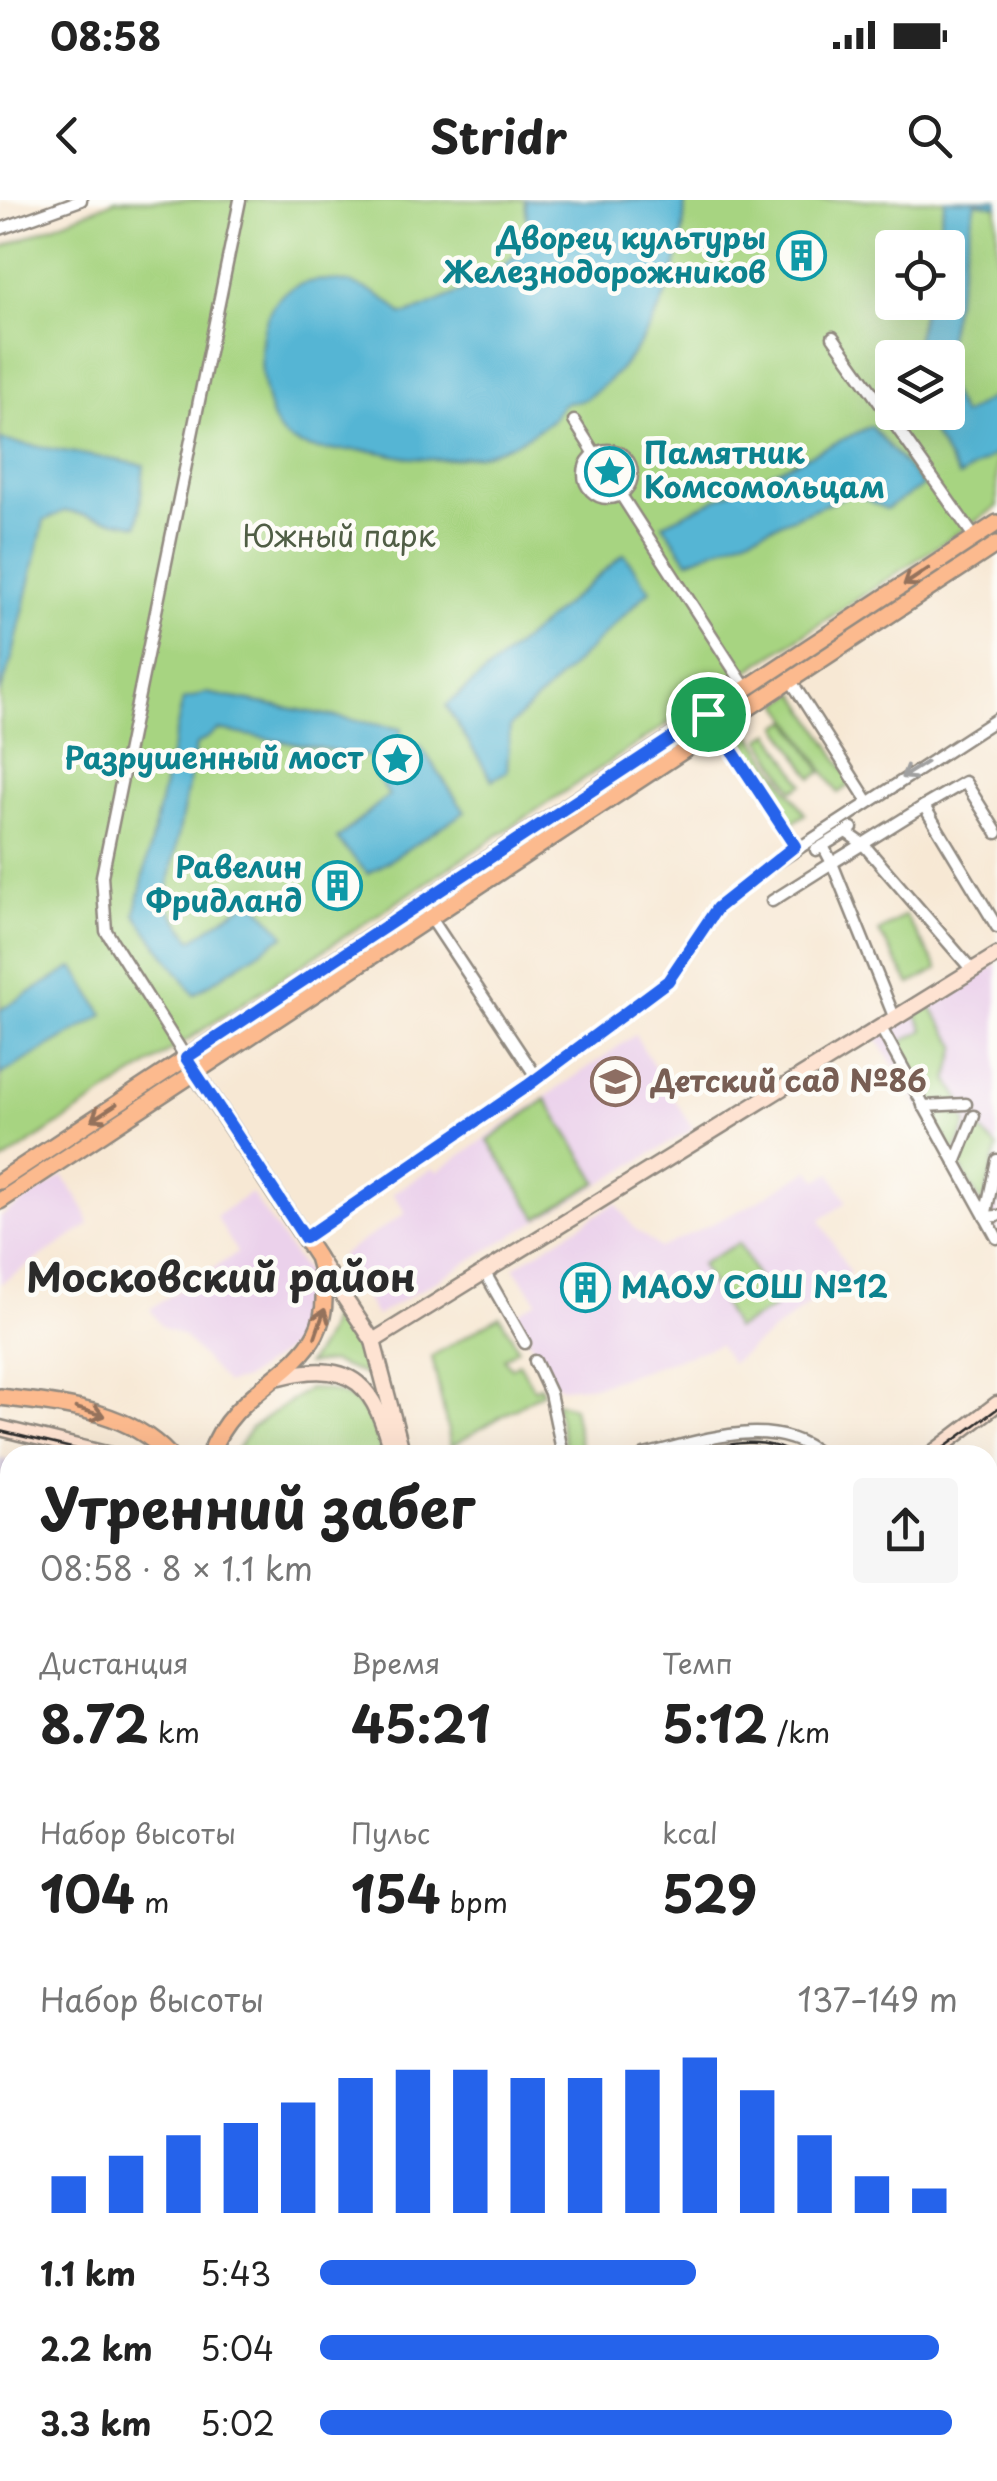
<!DOCTYPE html>
<html lang="ru">
<head>
<meta charset="utf-8">
<style>
	body { margin:0; font-family:"Playpen Sans",sans-serif; background:#f6f6f6; color:#222; height:100vh; display:flex; flex-direction:column; font-size:38px; white-space:nowrap }
	* { box-sizing:border-box; margin:0 }
	p { font-size:32px; color:#767676 }
	.icon { flex:none; width:55px; height:55px; fill:none; stroke:currentColor; stroke-width:2; stroke-linecap:round; stroke-linejoin:round }
	.map { position:relative; flex:1; overflow:hidden }
	.sheet { position:absolute; left:0px; top:1245px; width:998px; height:1038px; display:flex; flex-direction:column; background:#fff; border-radius:30px 30px 0 0; box-shadow:0 10px 40px #0002 }
	.sheet>* { flex:none }
	.controls { position:absolute; left:875px; top:30px; display:grid; gap:20px }
	.controls a { display:grid; place-items:center; width:90px; height:90px; border-radius:10px; background:#fff; box-shadow:0 10px 40px #0002; font-size:50px }
	.pin { position:absolute; display:grid; place-items:center; width:85px; height:85px; color:#fff; margin:-42px; border:5px solid #fff; border-radius:50%; box-shadow:0 2px 10px #0007 }
	.round { display:grid; place-items:center; flex:none; width:105px; height:105px; border-radius:10px; background:#f6f6f6 }
	.head { display:flex; align-items:center; justify-content:space-between; height:170px; padding:0 40px }
	h1 { font-size:55px; font-weight:700; line-height:75px }
	.stats { display:grid; grid-template-columns:repeat(3,1fr); gap:15px; height:170px; padding:10px 40px }
	.stats div { display:grid; align-content:center }
	.stats b { font-size:50px; font-weight:700 }
	.stats small { font-size:28px; font-weight:400 }
	.stats p { font-size:28px }
	.chart { height:280px; padding:20px 40px }
	.chart p { display:flex; justify-content:space-between }
	.chart svg { width:100%; height:180px; margin-top:10px; stroke:#2563eb; stroke-width:6 }
	ul { padding:0 40px; list-style:none; font-size:32px }
	li { display:grid; grid-template-columns:160px 120px 1fr; align-items:center; height:75px }
	li i { height:25px; border-radius:12px; background:#2563eb }
	.status { display:flex; justify-content:space-between; align-items:center; height:70px; padding:0 50px; background:#fff; direction:ltr }
	.status svg { height:28px; fill:currentColor }
	header { display:flex; justify-content:space-between; align-items:center; height:130px; padding:0 40px; background:#fff; font-size:45px; font-weight:700 }
	.map>svg:first-child { display:block }
</style>
</head>
<body>
<div class="status"><b>08:58</b><svg viewBox="0 0 49 12"><path d="M0 12V9h3v3zM5 12V6h3v6zM10 12V3h3v9zM15 12V0h3v12zM26 1h20v11H26zM47 4h2v5h-2z"/></svg></div>
<header><svg class="icon" aria-label="back" viewBox="0 0 24 24"><path d="M15 5l-7 7 7 7"/></svg>Stridr<svg class="icon" aria-label="search" viewBox="0 0 24 24"><circle cx="10" cy="10" r="6"/><path d="M15 15l6 6"/></svg></header>
<div class="map">
<svg width="997" height="2281" viewBox="0 0 997 2281">
	<rect width="100%" height="100%" fill="#fdfcf7"/>
	<filter id="ink" filterUnits="userSpaceOnUse"><feTurbulence type="fractalNoise" baseFrequency=".01" numOctaves="2"/><feDisplacementMap in="SourceGraphic" scale="20" xChannelSelector="R" yChannelSelector="G"/><feConvolveMatrix kernelMatrix="1 2 1 2 8 2 1 2 1" color-interpolation-filters="sRGB"/></filter>
	<filter id="wash" filterUnits="userSpaceOnUse"><feTurbulence type="fractalNoise" baseFrequency=".0048" numOctaves="4" result="noise"/><feDisplacementMap in="SourceGraphic" scale="40" xChannelSelector="R" yChannelSelector="G"/><feGaussianBlur stdDeviation="2.25" result="paint"/><feColorMatrix in="noise" values="0 0 0 0 0 0 0 0 0 0 0 0 0 0 0 0 0 1.4 0 .05"/><feComposite in="paint" operator="in"/></filter>
	<g filter="url(#wash)">
		<rect width="100%" height="100%" fill="#f7e8d4"/>
		<!-- built -->
		<g fill="#ebd1eb">
			<path d="M997,764V1034L874,834Z"/>
			<path d="M635,835L693,929L376,1116L340,1056L406,1013L393,993L433,968L437,972Z"/>
			<path d="M810,970L818,980L831,973L847,1002L820,1020L850,1073L731,1163L719,1145L598,1185L564,1188L553,1183L515,1114L537,1101L514,1067L616,1003L634,1028L660,1048L747,1007Z"/>
			<path d="M63,976L84,1008L89,1025L0,1084V1017Z"/>
			<path d="M251,993L313,1084L315,1108L305,1131L285,1151L243,1180L226,1183L183,1136L162,1127L150,1109L237,1053L216,1016Z"/>
			<path d="M0,1652L3,1672H10V1941H0Z"/>
			<path d="M988,2130L997,2137V2268L988,2270Z"/>
			<path d="M718,2272L720,2281H510L508,2273Z"/>
			<path d="M779,2273V2272L967,2273L889,2281H780Z"/>
		</g>
		<!-- industrial -->
		<path fill="#cbbfd5" d="M0,1258L10,1261V1460H0Z"/>
		<!-- green -->
		<g fill="#a7d481" stroke="#698056" stroke-width="2.5" fill-rule="evenodd">
			<path d="M116,0H997V307L0,963V48ZM892,48H948V102H892ZM892,158H948V212H892Z"/>
			<path d="M796,493L853,583L838,593L780,503Z"/>
			<path d="M789,520L822,572L812,578L779,526Z"/>
			<path d="M745,525L805,614L789,625L729,536Z"/>
			<path d="M771,533L803,584L793,590L761,539Z"/>
			<path d="M905,715L938,769L910,784L879,732Z"/>
			<path d="M930,806L957,846L948,880L962,902L925,903L894,846L924,830L916,814Z"/>
			<path d="M546,899L598,982L538,1018L488,941Z"/>
			<path d="M958,908L967,923L954,956L928,910Z"/>
			<path d="M976,924L997,948L983,1007L959,965Z"/>
			<path d="M739,1043L774,1108L735,1129L701,1064Z"/>
			<path d="M334,1094L359,1134L369,1176L331,1162L307,1164C325,1142 333,1122 334,1094Z"/>
			<path d="M500,1116L518,1148L504,1158L511,1168L519,1163L534,1189L540,1186L543,1192L451,1246L432,1156Z"/>
			<path d="M308,1189C354,1188 374,1211 382,1255H233L251,1228Z"/>
			<path d="M555,1202L573,1207L582,1255H567Z"/>
		</g>
		<!-- water -->
		<g fill="#55b5d4" stroke="#407080" stroke-width="2.5">
			<path d="M525,0H685C685,71 647,159 585,199C579,203 571,201 563,204C557,209 556,217 550,221C502,259 442,267 384,253C350,245 320,258 288,239C276,232 270,214 267,200C260,173 258,146 267,118C286,62 370,75 401,114H408C452,96 500,79 529,39Z"/>
			<path d="M945,0H997V6L975,2L944,157H913L924,103L948,102V48L935,47Z"/>
			<path d="M948,187L962,215L997,194V253L959,277L920,213L948,212Z"/>
			<path d="M871,226L923,286L886,309L853,293L688,361L663,324Z"/>
			<path d="M0,240L144,265L138,325L64,311L44,321L12,459L0,493Z"/>
			<path d="M624,354L650,390L510,526L507,571L492,580L446,506Z"/>
			<path d="M206,493L402,529L389,562L399,568L420,545L465,612L368,674L337,639L389,595L374,574L376,558L219,530L196,545L165,703L192,740L252,699L285,735L194,794L135,714L183,500Z"/>
			<path d="M74,767L104,815L0,875V810Z"/>
			<path d="M0,1485H10V1592L0,1594Z"/>
			<path d="M988,1701L997,1727V1989L988,1974Z"/>
		</g>
	</g>
	<g filter="url(#ink)">
		<g fill="none" stroke-linecap="round" stroke-linejoin="round">
			<defs>
				<g id="street">
					<path d="M0,29L81,0"/>
					<path d="M833,137L975,338"/>
					<path d="M574,221L595,254"/>
					<circle cx="608" cy="274" r="24"/>
					<path d="M621,295L747,490"/>
					<path d="M791,481L867,600"/>
					<path d="M707,514L795,646"/>
					<path d="M924,606L863,644L972,770"/>
					<path d="M997,633L965,582L924,606L997,727"/>
					<path d="M823,646L832,663L863,644L846,632"/>
					<path d="M816,650L852,628"/>
					<path d="M772,701L832,663L895,819"/>
					<path d="M427,712L537,878"/>
					<path d="M881,828L997,1038"/>
					<path d="M186,858L106,731L102,676L240,0"/>
					<path d="M923,906L966,904"/>
					<path d="M997,960L985,1017L997,1016"/>
					<path d="M955,963L974,916"/>
					<path d="M305,1038L527,886L668,781L717,709L747,682L997,519"/>
					<path d="M485,1073L525,1143"/>
					<path d="M535,1161L550,1193L563,1255"/>
					<path d="M644,1255C699,1242 771,1213 821,1255"/>
					<path d="M988,1359L997,1353"/>
					<path d="M988,1564L997,1588"/>
					<path d="M988,1696L997,1723"/>
					<path d="M988,1769L997,1762"/>
					<path d="M769,2272L770,2281"/>
				</g>
				<g id="secondary">
					<path d="M318,1058L373,1141L403,1255"/>
					<path d="M373,1141L997,755"/>
					<path d="M280,1177C354,1157 376,1188 392,1255"/>
					<path d="M0,1228L110,1255"/>
					<path d="M930,1255L997,1204"/>
					<path d="M988,1506L997,1504"/>
					<path d="M0,1622L10,1621"/>
					<path d="M988,2094L997,2103"/>
					<path d="M988,2113L997,2120"/>
					<path d="M311,2272L312,2281"/>
					<path d="M983,2281L997,2279"/>
				</g>
				<g id="primary">
					<path d="M191,866L317,1057C354,1171 239,1169 210,1255"/>
					<path d="M0,981L997,323"/>
					<path d="M0,1001L997,344"/>
					<path d="M0,1197C60,1205 125,1208 169,1255"/>
					<path d="M258,2272L261,2281"/>
					<path d="M281,2272L283,2281"/>
				</g>
			</defs>
			<!-- street casing -->
			<use href="#street" stroke="#918a80" stroke-width="15"/>
			<!-- secondary casing -->
			<use href="#secondary" stroke="#918a80" stroke-width="19"/>
			<!-- primary casing -->
			<use href="#primary" stroke="#918a80" stroke-width="20"/>
			<!-- street -->
			<use href="#street" stroke="#fff" stroke-width="10"/>
			<!-- secondary -->
			<use href="#secondary" stroke="#fee3d2" stroke-width="14"/>
			<!-- primary -->
			<use href="#primary" stroke="#fcba8e" stroke-width="15"/>
			<!-- tram -->
			<g stroke="#2b2b2b" stroke-width="2.5">
				<path d="M0,1231L101,1255"/>
				<path d="M680,1255C720,1247 758,1232 794,1255"/>
				<path d="M934,1255L997,1209"/>
				<path d="M988,2106L997,2114"/>
			</g>
		</g>
		<!-- one-way arrows -->
		<defs><path id="oneway-shaft" d="M-6 0H5M1.5-3L5.5 0L1.5 3" fill="none" stroke-width="1.6" stroke-linecap="round" stroke-linejoin="round" transform="scale(2.5)"/></defs>
		<g stroke="#94725c">
			<use href="#oneway-shaft" transform="translate(916 377) rotate(146)"/>
			<use href="#oneway-shaft" transform="translate(104 912) rotate(147)"/>
			<use href="#oneway-shaft" transform="translate(320 1123) rotate(-71)"/>
			<use href="#oneway-shaft" transform="translate(90 1212) rotate(16)"/>
		</g>
		<use stroke="#a0a0a0" href="#oneway-shaft" transform="translate(914 570) rotate(148)"/>
	</g>
	<g fill="none" stroke-linecap="round" stroke-linejoin="round" filter="url(#ink)">
		<defs>
			<path id="route" d="M708,514L795,646L717,708L668,781L527,886L305,1038L186,858Z"/>
		</defs>
		<!-- route casing -->
		<use href="#route" stroke="#fff" stroke-width="20"/>
		<!-- route -->
		<use href="#route" stroke="#2563eb" stroke-width="12"/>
	</g>
	<!-- icons -->
	<defs>
		<symbol id="building-ring" viewBox="-11 -11 22 22"><circle r="9.5" fill="#fdfcf7" stroke="#0f9aa8" stroke-width="1.5"/><path d="M-4-6H4V6H1V3H-1V6H-4ZM-2.5-4.3h1.7v1.8h-1.7ZM.8-4.3h1.7v1.8H.8ZM-2.5-1h1.7V.8h-1.7ZM.8-1h1.7V.8H.8Z" fill="#0f9aa8"/></symbol>
		<symbol id="sight-ring" viewBox="-11 -11 22 22"><circle r="9.5" fill="#fdfcf7" stroke="#0f9aa8" stroke-width="1.5"/><path d="M0-6L1.8-2.2L6-1.7L2.9 1.2L3.7 5.4L0 3.3L-3.7 5.4L-2.9 1.2L-6-1.7L-1.8-2.2Z" fill="#0f9aa8"/></symbol>
		<symbol id="school-ring" viewBox="-11 -11 22 22"><circle r="9.5" fill="#fdfcf7" stroke="#8d6e63" stroke-width="1.5"/><path d="M0-5L7-2L0 1L-7-2ZM-4 1L0 2.5L4 1V4Q0 6-4 4Z" fill="#8d6e63"/></symbol>
	</defs>
	<g fill-rule="evenodd">
		<use href="#building-ring" x="774" y="28" width="55" height="55"/>
		<use href="#sight-ring" x="582" y="244" width="55" height="55"/>
		<use href="#sight-ring" x="370" y="532" width="55" height="55"/>
		<use href="#building-ring" x="310" y="658" width="55" height="55"/>
		<use href="#school-ring" x="588" y="854" width="55" height="55"/>
		<use href="#building-ring" x="558" y="1060" width="55" height="55"/>
	</g>
	<g text-anchor="middle" stroke-width="9" stroke-linejoin="round" paint-order="stroke">
		<!-- culture labels -->
		<g font-size="30" font-weight="bold" fill="#0d838f" stroke="#fdfcf7" text-anchor="end">
			<text x="766" y="49">Дворец культуры<tspan x="766" dy="34">Железнодорожников</tspan></text>
			<text x="644" y="264" text-anchor="start">Памятник<tspan x="644" dy="34">Комсомольцам</tspan></text>
			<text x="363" y="569">Разрушенный мост</text>
			<text x="302" y="678">Равелин<tspan x="302" dy="34">Фридланд</tspan></text>
			<text x="621" y="1098" text-anchor="start">МАОУ СОШ №12</text>
		</g>
		<!-- park labels -->
		<g font-size="30" fill="#505e45" stroke="#fdfcf7">
			<text x="339" y="347">Южный парк</text>
		</g>
		<!-- education labels -->
		<g font-size="30" font-weight="bold" fill="#785e54" stroke="#fdfcf7" text-anchor="start">
			<text x="651" y="892">Детский сад №86</text>
		</g>
		<!-- district labels -->
		<g font-size="40" font-weight="bold" fill="#2b2b2b" stroke="#fdfcf7">
			<text x="221" y="1092">Московский район</text>
		</g>
	</g>
</svg>
<div class="controls">
<a><svg class="icon" aria-label="locate" viewBox="0 0 24 24"><circle cx="12" cy="12" r="6"/><path d="M12 2v4M12 18v4M2 12h4M18 12h4"/></svg></a>
<a><svg class="icon" aria-label="layers" viewBox="0 0 24 24"><path d="M12 4l9 5-9 5-9-5zM3 14l9 5 9-5"/></svg></a>
</div>
<div class="pin" style="left:708px;top:514px;background:#1e9e55"><svg class="icon" aria-label="arrive" viewBox="0 0 24 24"><path d="M6 21V4h12l-3 4 3 4H6"/></svg></div>
<section class="sheet">
<div class="head"><div><h1>Утренний забег</h1><p>08:58 · 8 × 1.1 km</p></div><a class="round"><svg class="icon" aria-label="share" viewBox="0 0 24 24"><path d="M12 15V3M7 8l5-5 5 5M5 13v7h14v-7"/></svg></a></div>
<div class="stats">
<div><p>Дистанция</p><b>8.72<small> km</small></b></div>
<div><p>Время</p><b>45:21</b></div>
<div><p>Темп</p><b>5:12<small> /km</small></b></div>
</div>
<div class="stats">
<div><p>Набор высоты</p><b>104<small> m</small></b></div>
<div><p>Пульс</p><b>154<small> bpm</small></b></div>
<div><p>kcal</p><b>529</b></div>
</div>
<div class="chart"><p><span>Набор высоты</span>137–149 m</p>
<svg viewBox="0 0 160 44" preserveAspectRatio="none"><path d="M5 44V35M15 44V30M25 44V25M35 44V22M45 44V17M55 44V11M65 44V9M75 44V9M85 44V11M95 44V11M105 44V9M115 44V6M125 44V14M135 44V25M145 44V35M155 44V38"/></svg>
</div>
<ul>
<li><b>1.1 km</b>5:43<i style="width:59%"></i></li>
<li><b>2.2 km</b>5:04<i style="width:97%"></i></li>
<li><b>3.3 km</b>5:02<i style="width:99%"></i></li>
</ul>
</section>
</div>
</body>
</html>
